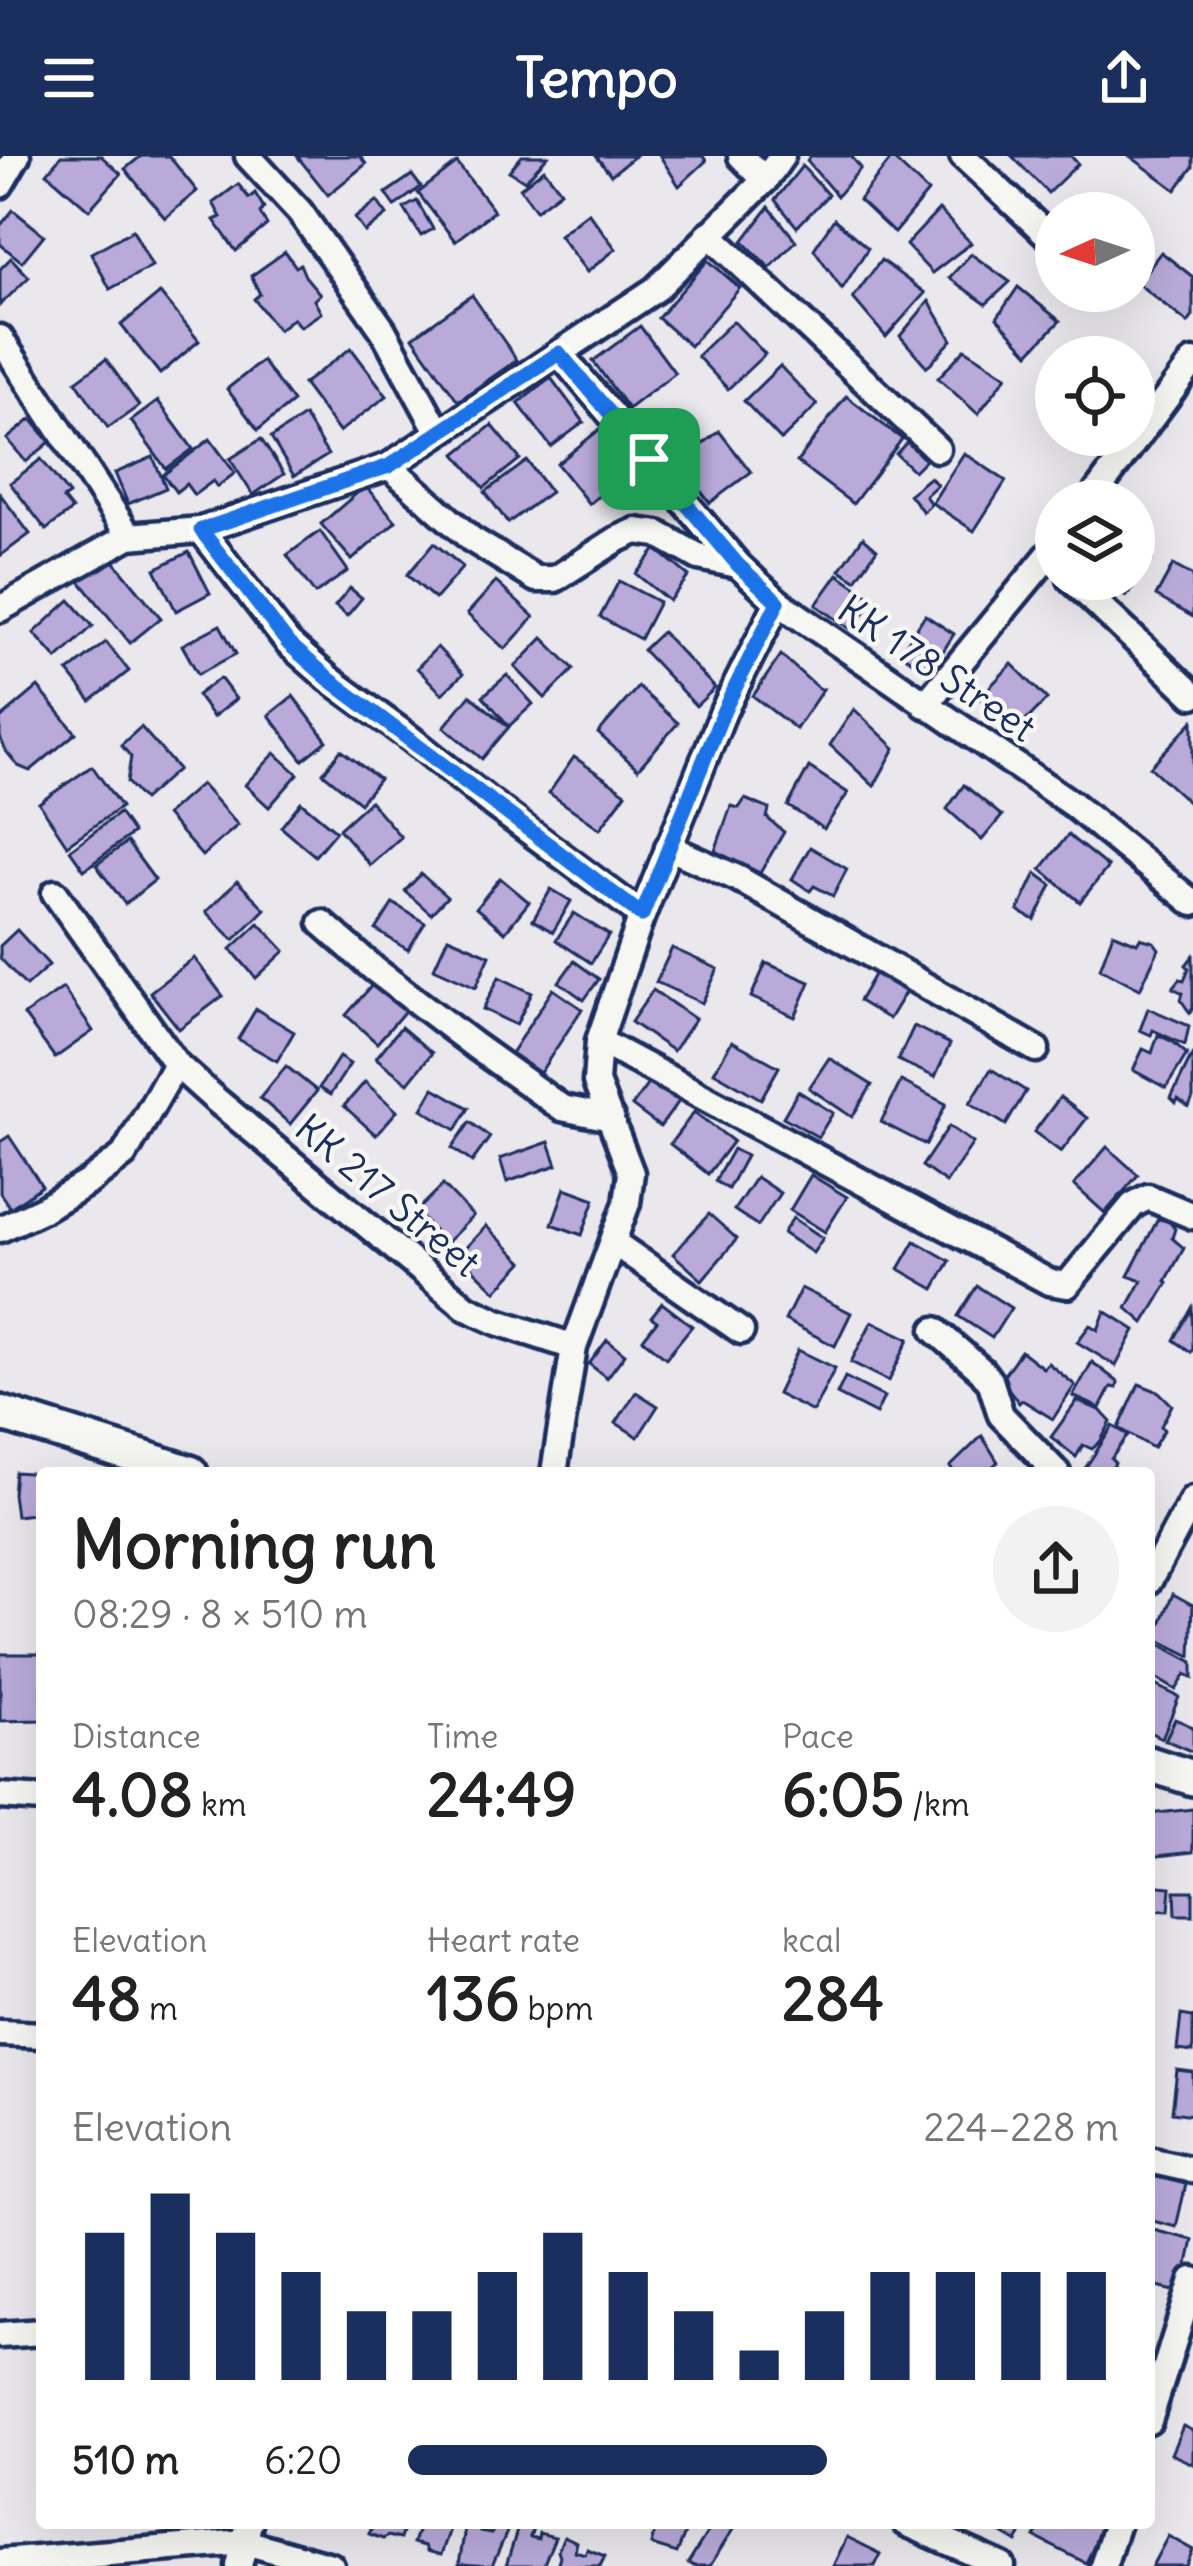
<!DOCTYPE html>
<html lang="en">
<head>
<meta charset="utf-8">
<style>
	body { margin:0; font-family:Delius,sans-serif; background:#f2f2f2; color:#222; height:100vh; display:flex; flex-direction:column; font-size:45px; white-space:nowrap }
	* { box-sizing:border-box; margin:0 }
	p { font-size:39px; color:#767676 }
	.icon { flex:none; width:66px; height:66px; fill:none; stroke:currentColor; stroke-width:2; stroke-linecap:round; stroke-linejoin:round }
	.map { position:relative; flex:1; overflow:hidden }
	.sheet { position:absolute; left:36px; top:1311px; width:1119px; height:1062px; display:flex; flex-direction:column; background:#fff; border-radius:12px; box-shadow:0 12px 48px #0002 }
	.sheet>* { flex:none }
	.needle { width:78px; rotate:267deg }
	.fabs { position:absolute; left:1035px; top:36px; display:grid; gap:24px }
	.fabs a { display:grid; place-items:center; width:120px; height:120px; border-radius:50%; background:#fff; box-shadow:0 12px 48px #0002; font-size:60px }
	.pin { position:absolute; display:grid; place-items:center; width:102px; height:102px; color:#fff; margin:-51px; border-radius:24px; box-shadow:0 6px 18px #0006 }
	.round { display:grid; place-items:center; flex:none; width:126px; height:126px; border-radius:63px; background:#f2f2f2 }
	.summary { display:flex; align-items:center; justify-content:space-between; height:204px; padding:0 36px }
	h1 { font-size:66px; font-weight:800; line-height:90px }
	.stats { display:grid; grid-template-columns:repeat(3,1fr); gap:18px; height:204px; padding:12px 36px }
	.stats div { display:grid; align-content:center }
	.stats b { font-size:60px; font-weight:800 }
	.stats small { font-size:33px; font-weight:400 }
	.stats p { font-size:33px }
	.chart { height:336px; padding:24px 36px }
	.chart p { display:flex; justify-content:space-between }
	.chart svg { width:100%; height:216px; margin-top:12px; stroke:#1b2f5e; stroke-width:6 }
	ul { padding:0 36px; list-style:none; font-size:39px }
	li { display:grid; grid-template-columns:192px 144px 1fr; align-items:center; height:90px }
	li i { height:30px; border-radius:15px; background:#1b2f5e }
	header { display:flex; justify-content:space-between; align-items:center; height:156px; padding:0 36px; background:#1b2f5e; color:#fff; font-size:54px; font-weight:800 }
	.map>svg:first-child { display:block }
</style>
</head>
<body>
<header><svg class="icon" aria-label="menu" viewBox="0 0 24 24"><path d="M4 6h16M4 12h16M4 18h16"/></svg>Tempo<svg class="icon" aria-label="share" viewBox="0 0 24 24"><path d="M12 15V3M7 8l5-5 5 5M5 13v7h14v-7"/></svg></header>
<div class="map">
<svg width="1193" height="2410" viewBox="0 0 1193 2410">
	<rect width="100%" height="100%" fill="#eae7ed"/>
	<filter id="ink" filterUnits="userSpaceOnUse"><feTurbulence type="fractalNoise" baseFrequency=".00833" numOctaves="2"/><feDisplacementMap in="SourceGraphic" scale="24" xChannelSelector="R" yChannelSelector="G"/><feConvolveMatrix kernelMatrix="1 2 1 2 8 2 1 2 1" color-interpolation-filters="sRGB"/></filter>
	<g filter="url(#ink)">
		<!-- building -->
		<g fill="#b9aada" stroke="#1b2f5e" stroke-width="3">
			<path d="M61,0H101L121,18L89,54L47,17Z"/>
			<path d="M141,0H169L197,35L165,62L125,13Z"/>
			<path d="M297,0H360L366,8L328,39Z"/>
			<path d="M522,0H548L525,25L509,15Z"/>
			<path d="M596,0H635L611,19Z"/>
			<path d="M660,0H703L706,5L679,30Z"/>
			<path d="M811,0H851L861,12L837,40L807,5Z"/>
			<path d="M1012,0H1071L1078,8L1048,37Z"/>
			<path d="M1193,0V11L1176,34L1131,1Z"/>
			<path d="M892,2L928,36L894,77L859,44Z"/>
			<path d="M457,7L494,55L455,85L418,37Z"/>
			<path d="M802,10L828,39L797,71L775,44Z"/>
			<path d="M544,13L561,35L536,54L520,32Z"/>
			<path d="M412,19L421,31L395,50L386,37Z"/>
			<path d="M238,28L249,42L255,37L264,52L260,57L267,69L236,95L214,64L221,61L213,47Z"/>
			<path d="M377,45L387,59L365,76L355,62Z"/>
			<path d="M417,45L433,73L421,80L404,52Z"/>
			<path d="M769,51L796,85L770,112L743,85Z"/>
			<path d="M13,54L44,79L22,106L0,88V70Z"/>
			<path d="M939,54L971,87L932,117L906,89Z"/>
			<path d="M588,56L616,93L587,116L559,79Z"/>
			<path d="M834,63L868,92L842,133L814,93Z"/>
			<path d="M133,74L152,110L110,133L91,97Z"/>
			<path d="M285,96L296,111L300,108L305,120L320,138L314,144L321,157L300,171L293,162L278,174L254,143L260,138L251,120Z"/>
			<path d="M1161,96L1193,121V160L1188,167L1137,127Z"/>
			<path d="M971,98L1010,126L986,148L949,122Z"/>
			<path d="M11,102L29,121L0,149V113Z"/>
			<path d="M708,104L740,132L690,190L658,162Z"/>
			<path d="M881,104L925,137L886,181L853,142Z"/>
			<path d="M1018,131L1060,165L1029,197L997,162Z"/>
			<path d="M160,137L199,185L160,218L121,169Z"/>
			<path d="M472,139L517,204L458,245L413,181Z"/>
			<path d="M929,145L952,184L927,211L900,180Z"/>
			<path d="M733,165L765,198L728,233L697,200Z"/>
			<path d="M640,170L675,217L628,253L593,205Z"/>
			<path d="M351,192L387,240L339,276L303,228Z"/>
			<path d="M965,193L1007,220L978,258L938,222Z"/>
			<path d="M106,203L139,250L108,272L76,225Z"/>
			<path d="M262,205L293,246L258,274L227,233Z"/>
			<path d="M780,210L817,249L781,284L744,245Z"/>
			<path d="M551,222L584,266L551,291L518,247Z"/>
			<path d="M846,240L902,283L853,348L797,306Z"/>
			<path d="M158,245L193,293L166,313L131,265Z"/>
			<path d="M304,260L328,299L294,320L271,282Z"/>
			<path d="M31,263L50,286L26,306L7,283Z"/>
			<path d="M606,268L638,307L589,348L557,308Z"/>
			<path d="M492,269L520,303L484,332L456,298Z"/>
			<path d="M719,275L751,316L710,347L679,307Z"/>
			<path d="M210,283L235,317L217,331L213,325L194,339L186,328L176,336L163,319Z"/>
			<path d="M261,283L284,318L253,339L230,303Z"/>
			<path d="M907,286L925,304L914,315L896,298Z"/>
			<path d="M964,297L1006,325L974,375L932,347Z"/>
			<path d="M153,301L166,332L128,348L115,317Z"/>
			<path d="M41,303L69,339L63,343L72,354L46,374L10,327Z"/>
			<path d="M527,305L550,336L508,367L485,336Z"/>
			<path d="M930,321L937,329L925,340L931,348L923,356L909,338Z"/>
			<path d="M365,330L396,365L352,404L321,368Z"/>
			<path d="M0,338L30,378L0,400Z"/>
			<path d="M320,375L348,415L315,438L287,399Z"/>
			<path d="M863,381L877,393L856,424L840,414Z"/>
			<path d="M434,387L463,411L435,443L407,419Z"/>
			<path d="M1134,392L1152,404L1126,441L1101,423H1134Z"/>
			<path d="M656,393L689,420L669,445L636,418Z"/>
			<path d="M189,396L210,437L176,455L155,413Z"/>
			<path d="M109,399L161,462L130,487L79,424Z"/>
			<path d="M1173,409L1193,420V461L1156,440Z"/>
			<path d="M838,418L874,443L852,474L816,449Z"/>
			<path d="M619,425L659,446L640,483L600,461Z"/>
			<path d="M496,426L534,461L505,493L467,458Z"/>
			<path d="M350,432L362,442L347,460L335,450Z"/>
			<path d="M70,444L93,470L57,503L34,477Z"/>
			<path d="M925,459L954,478L930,516L900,497Z"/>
			<path d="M220,469L236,498L198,518L182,489Z"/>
			<path d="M662,476L715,532L696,550L643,494Z"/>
			<path d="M543,482L574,513L545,542L515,511Z"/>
			<path d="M106,486L129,515L91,545L68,516Z"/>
			<path d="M437,491L463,518L442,538L417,512Z"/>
			<path d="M781,499L819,533H823L796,573L753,540Z"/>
			<path d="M1012,508L1047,543L1014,577L979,542Z"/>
			<path d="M507,519L533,548L509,570L483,540Z"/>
			<path d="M220,522L236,543L213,561L197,539Z"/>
			<path d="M38,531L76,577L30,615L18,610L6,595L0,581V563Z"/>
			<path d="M638,531L678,567L638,613L598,577Z"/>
			<path d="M470,539L509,571L482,603L444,571Z"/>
			<path d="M293,540L327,585L303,604L269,559Z"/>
			<path d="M854,553L895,592L874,630L830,589Z"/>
			<path d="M1193,565V643L1189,647L1150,611Z"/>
			<path d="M141,571L178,613L143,644L127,626L131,601L121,589Z"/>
			<path d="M341,594L379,623L360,647L323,617Z"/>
			<path d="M275,597L298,618L269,651L245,629Z"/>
			<path d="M574,601L626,637L600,673L549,637Z"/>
			<path d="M92,610L121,651L67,689L39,647Z"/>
			<path d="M809,611L848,637L824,673L788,650Z"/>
			<path d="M201,628L238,669L202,700L166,659Z"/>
			<path d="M964,629L1002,660L982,684L947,653Z"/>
			<path d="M745,643L769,653L767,662L784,676L760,717L715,695L731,650L739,652Z"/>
			<path d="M370,645L401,681L370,709L339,673Z"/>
			<path d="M301,646L336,675L315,700L281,671Z"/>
			<path d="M119,657L133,677L84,714L70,694Z"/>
			<path d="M1068,679L1108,711L1080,746L1041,713Z"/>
			<path d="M127,686L155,724L125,748L96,709Z"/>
			<path d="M810,691L847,713L833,740L814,730L810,735L792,723Z"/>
			<path d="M1036,717L1052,729L1035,764L1018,755Z"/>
			<path d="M421,718L447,741L431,758L405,735Z"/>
			<path d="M500,722L529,746L505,776L476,752Z"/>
			<path d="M237,725L265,753L234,784L206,756Z"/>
			<path d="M551,733L571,745L553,776L533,764Z"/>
			<path d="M393,747L425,767L408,794L376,774Z"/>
			<path d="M574,757L609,779L591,807L556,784Z"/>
			<path d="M259,767L285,795L256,822L231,793Z"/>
			<path d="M17,774L49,809L26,830L0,802V790Z"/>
			<path d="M1113,777L1137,787L1140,782L1154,786L1159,793L1140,833L1100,812Z"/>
			<path d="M448,781L490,799L476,831L434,812Z"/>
			<path d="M672,792L718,813L702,847L656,826Z"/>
			<path d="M1193,800V852L1190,857L1181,844L1183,837L1173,832L1180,823L1184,824L1189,812L1186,809Z"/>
			<path d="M194,802L223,840L179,873L150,836Z"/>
			<path d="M574,805L599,823L584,844L559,826Z"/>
			<path d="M766,807L810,826L795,861L751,841Z"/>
			<path d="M875,817L906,835L889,863L859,845Z"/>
			<path d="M499,821L532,837L516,869L483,853Z"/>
			<path d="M373,828L405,855L377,887L346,859Z"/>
			<path d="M63,832L93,875L55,902L24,859Z"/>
			<path d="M553,833L582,853L540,917L511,897Z"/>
			<path d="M653,834L695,863L673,895L631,866Z"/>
			<path d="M1148,852L1189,870L1185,889L1153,874L1151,879L1140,874Z"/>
			<path d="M256,853L294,876L277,905L238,883Z"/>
			<path d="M914,870L950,888L935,921L898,904Z"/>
			<path d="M401,871L432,897L408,927L376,902Z"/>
			<path d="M1158,879L1173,886L1187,898L1166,932L1133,914L1143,893L1152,897Z"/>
			<path d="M732,885L779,911L761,943L714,916Z"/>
			<path d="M1193,897V942L1189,951L1178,943L1176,947L1171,942Z"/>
			<path d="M339,901L350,908L330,939L319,932Z"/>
			<path d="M829,902L872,929L852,961L809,932Z"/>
			<path d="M286,910L317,935L290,968L260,942Z"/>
			<path d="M991,913L1026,935L1006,969L970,947Z"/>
			<path d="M652,922L680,944L660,971L632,950Z"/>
			<path d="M901,925L946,948L926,989L881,966Z"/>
			<path d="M365,926L397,955L376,979L344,950Z"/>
			<path d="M434,932L469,952L456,974L422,953Z"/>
			<path d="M798,935L833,957L818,981L783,961Z"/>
			<path d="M1060,941L1087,962L1061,996L1034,976Z"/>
			<path d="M694,956L733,985L708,1018L670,988Z"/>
			<path d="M470,966L490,981L472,1006L452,992Z"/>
			<path d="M949,970L973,987L946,1027L922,1010Z"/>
			<path d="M9,980L42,1030L10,1052L0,1037V986Z"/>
			<path d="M549,986L557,1009L507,1026L500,1003Z"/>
			<path d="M1107,991L1138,1019L1105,1057L1074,1029Z"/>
			<path d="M733,993L746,1000L728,1033L715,1025Z"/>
			<path d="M811,1019L847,1041L825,1076L790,1054Z"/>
			<path d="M756,1021L780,1037L758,1070L734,1054Z"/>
			<path d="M443,1029L473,1060L446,1087L416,1056Z"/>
			<path d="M565,1032L595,1043L582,1079L552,1068Z"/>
			<path d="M709,1058L737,1083L702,1124L673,1098Z"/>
			<path d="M793,1062L823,1082L813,1097L783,1077Z"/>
			<path d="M1158,1063L1169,1065L1175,1073L1172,1082L1184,1092L1166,1125L1168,1127L1144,1167L1127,1152L1142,1125L1128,1120Z"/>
			<path d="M486,1070L523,1106L496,1135L459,1099Z"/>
			<path d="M915,1085L950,1105L934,1133L899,1113Z"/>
			<path d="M977,1130L1011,1152L992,1182L958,1160Z"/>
			<path d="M801,1132L851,1157L835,1190L785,1164Z"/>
			<path d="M662,1147L692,1170L666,1202L643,1183L657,1165L651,1161Z"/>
			<path d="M1192,1152L1193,1192L1191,1196L1174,1184Z"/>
			<path d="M1105,1155L1135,1174L1116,1210L1077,1186L1090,1169L1098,1174Z"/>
			<path d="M872,1165L909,1183L889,1225L851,1206Z"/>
			<path d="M607,1184L625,1198L607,1222L589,1208Z"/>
			<path d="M798,1194L835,1212L813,1256L777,1238Z"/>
			<path d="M1021,1195L1043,1212L1048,1207L1075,1229L1053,1263L1022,1244L1019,1247L1001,1223Z"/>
			<path d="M1092,1206L1118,1226L1117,1232L1111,1231L1100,1252L1073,1240Z"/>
			<path d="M845,1221L884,1241L876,1258L837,1238Z"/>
			<path d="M1139,1228L1159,1236L1172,1249L1161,1270L1164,1274L1153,1292L1119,1272Z"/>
			<path d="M636,1236L658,1250L638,1281L616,1267Z"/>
			<path d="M1077,1245L1100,1254L1111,1266L1100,1286L1092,1293L1083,1289L1076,1301L1051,1281Z"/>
			<path d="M1113,1270L1128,1279L1111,1303L1115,1307L1113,1311L1119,1317H1082Z"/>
			<path d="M982,1280L998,1306L985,1317H955L950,1311Z"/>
			<path d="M15,1316L42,1318V1357L16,1360L13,1338Z"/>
			<path d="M1173,1438L1193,1449L1191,1500L1155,1482Z"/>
			<path d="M1154,1485L1193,1506V1522L1186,1518L1176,1534L1149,1518V1493Z"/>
			<path d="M0,1498H42V1564L0,1565Z"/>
			<path d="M1151,1527L1179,1541L1162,1582L1149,1576Z"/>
			<path d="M1175,1563L1193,1571V1596L1165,1584Z"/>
			<path d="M1193,1653V1696L1149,1701V1658Z"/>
			<path d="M1149,1729L1171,1731L1169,1755L1149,1754Z"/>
			<path d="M1175,1735H1193V1759H1176Z"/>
			<path d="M1181,1859L1193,1861V1896L1177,1894Z"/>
			<path d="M1177,1914L1193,1916V1959L1172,1956Z"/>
			<path d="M1150,2019L1186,2028L1176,2071L1149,2064Z"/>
			<path d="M1149,2073L1193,2084L1182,2137L1149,2129Z"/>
			<path d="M1183,2270L1193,2275V2308L1171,2298Z"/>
			<path d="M374,2367H405L400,2383L388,2380L383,2383L369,2378Z"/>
			<path d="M420,2367H452L441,2399L427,2395L425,2390L413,2387Z"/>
			<path d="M466,2367H483L480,2376L491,2378L497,2368L509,2371L492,2410L459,2408Z"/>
			<path d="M651,2367H689L677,2397L651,2389L654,2376L649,2372Z"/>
			<path d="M713,2367H737L710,2410H694L688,2407Z"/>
			<path d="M985,2367H1027L1017,2386Z"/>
			<path d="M1042,2367H1105L1086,2407L1035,2381Z"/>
			<path d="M519,2368L534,2369L530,2381L538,2383L539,2377L555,2381L543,2410H506Z"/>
			<path d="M564,2380L577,2386L575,2395L585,2398L587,2393L605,2400L600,2410H557L560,2400L558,2394Z"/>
			<path d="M1168,2380L1193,2394L1186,2410H1152Z"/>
			<path d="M847,2381L881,2398L875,2410H833Z"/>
		</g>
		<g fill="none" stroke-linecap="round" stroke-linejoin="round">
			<defs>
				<g id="minor">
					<path d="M248,0L300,56L383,174L438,275"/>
					<path d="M741,0L765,24"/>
					<path d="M963,0L1056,87"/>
					<path d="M0,29L17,0"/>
					<path d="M709,78L937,293"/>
					<path d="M0,182L129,380"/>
					<path d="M559,197L738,409"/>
					<path d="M389,310L471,383L536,423H555L616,384L636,375L658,378L699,401L738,409L778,446L1072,648L1193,747"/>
					<path d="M1090,345L1193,206"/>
					<path d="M201,374L288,487L329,523L410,582L491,647L642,759"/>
					<path d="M1071,423L1193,539"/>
					<path d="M0,453L129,380L201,374L389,310L656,133L765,24L782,0"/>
					<path d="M925,549L1056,390"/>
					<path d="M668,691L737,722L1036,893"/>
					<path d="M55,737L176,908L216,944L467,1152L498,1166L574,1191"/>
					<path d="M322,767L374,813L475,890L562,952L611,962"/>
					<path d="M599,885L1049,1126L1067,1129L1133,1049L1148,1041L1193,1060"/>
					<path d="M0,1073L43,1053L90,1025L124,999L176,908"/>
					<path d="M613,1086L741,1175"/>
					<path d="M935,1174L982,1215L991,1227L1001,1259L1057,1317"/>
					<path d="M554,1317L574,1191L627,1047L631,1017L596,926L599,885L642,759L724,554L778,446"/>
					<path d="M1149,1425L1193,1343"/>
					<path d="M0,1640L42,1643"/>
					<path d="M0,1877L42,1879"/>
					<path d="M1149,2004L1193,2014"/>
					<path d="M0,2179L42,2176"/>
					<path d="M1149,2265L1193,2124"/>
					<path d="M906,2367L1002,2410"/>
					<path d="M0,2406L245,2386L331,2410"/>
					<path d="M239,2410L249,2367"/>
					<path d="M1103,2410L1117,2367"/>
				</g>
				<g id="secondary">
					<path d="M0,1257L190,1317"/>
					<path d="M1149,1608L1193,1622"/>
				</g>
			</defs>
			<!-- minor casing -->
			<use href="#minor" stroke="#1b2f5e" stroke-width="33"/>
			<!-- secondary casing -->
			<use href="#secondary" stroke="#1b2f5e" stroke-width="42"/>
			<!-- minor -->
			<use href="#minor" stroke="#f6f6f2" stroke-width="24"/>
			<!-- secondary -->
			<use href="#secondary" stroke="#f6f6f2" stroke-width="33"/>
		</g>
	</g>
	<g fill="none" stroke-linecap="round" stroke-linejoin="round" filter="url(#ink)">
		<defs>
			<path id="route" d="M559,197L738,409L778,446L724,554L642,759L329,523L288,487L201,374L389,310Z"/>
		</defs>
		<!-- route casing -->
		<use href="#route" stroke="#fff" stroke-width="24"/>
		<!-- route -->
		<use href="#route" stroke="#1a73e8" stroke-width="15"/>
	</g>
	<g text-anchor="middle" stroke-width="9" stroke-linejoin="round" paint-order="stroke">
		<!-- street labels -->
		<g font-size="39" fill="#1b2f5e" stroke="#f6f6f2">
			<text transform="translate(937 512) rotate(34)" y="14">KK 178 Street</text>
			<text transform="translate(388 1039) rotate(40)" y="14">KK 217 Street</text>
		</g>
	</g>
</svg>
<div class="fabs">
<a><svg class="needle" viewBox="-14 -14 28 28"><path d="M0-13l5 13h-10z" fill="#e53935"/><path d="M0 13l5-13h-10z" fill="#767676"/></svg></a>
<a><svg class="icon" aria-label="locate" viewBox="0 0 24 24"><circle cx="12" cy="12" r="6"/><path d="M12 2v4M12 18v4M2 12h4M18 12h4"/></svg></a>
<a><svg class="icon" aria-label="layers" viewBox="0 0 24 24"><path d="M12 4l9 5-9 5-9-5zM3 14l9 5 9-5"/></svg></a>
</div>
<div class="pin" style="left:649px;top:303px;background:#1e9e55"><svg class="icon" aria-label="arrive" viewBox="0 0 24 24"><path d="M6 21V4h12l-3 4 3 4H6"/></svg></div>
<section class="sheet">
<div class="summary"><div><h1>Morning run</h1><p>08:29 · 8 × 510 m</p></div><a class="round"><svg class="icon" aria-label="share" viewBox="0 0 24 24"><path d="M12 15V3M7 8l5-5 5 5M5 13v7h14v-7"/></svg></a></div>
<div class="stats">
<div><p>Distance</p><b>4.08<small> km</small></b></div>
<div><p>Time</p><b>24:49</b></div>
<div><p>Pace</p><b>6:05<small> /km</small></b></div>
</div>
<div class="stats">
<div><p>Elevation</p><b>48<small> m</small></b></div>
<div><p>Heart rate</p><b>136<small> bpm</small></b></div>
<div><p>kcal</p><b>284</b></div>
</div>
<div class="chart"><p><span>Elevation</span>224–228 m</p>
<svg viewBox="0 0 160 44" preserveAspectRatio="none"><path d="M5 44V14M15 44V6M25 44V14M35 44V22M45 44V30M55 44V30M65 44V22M75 44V14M85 44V22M95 44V30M105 44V38M115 44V30M125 44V22M135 44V22M145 44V22M155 44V22"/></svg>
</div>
<ul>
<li><b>510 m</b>6:20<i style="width:59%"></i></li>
</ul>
</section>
</div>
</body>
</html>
